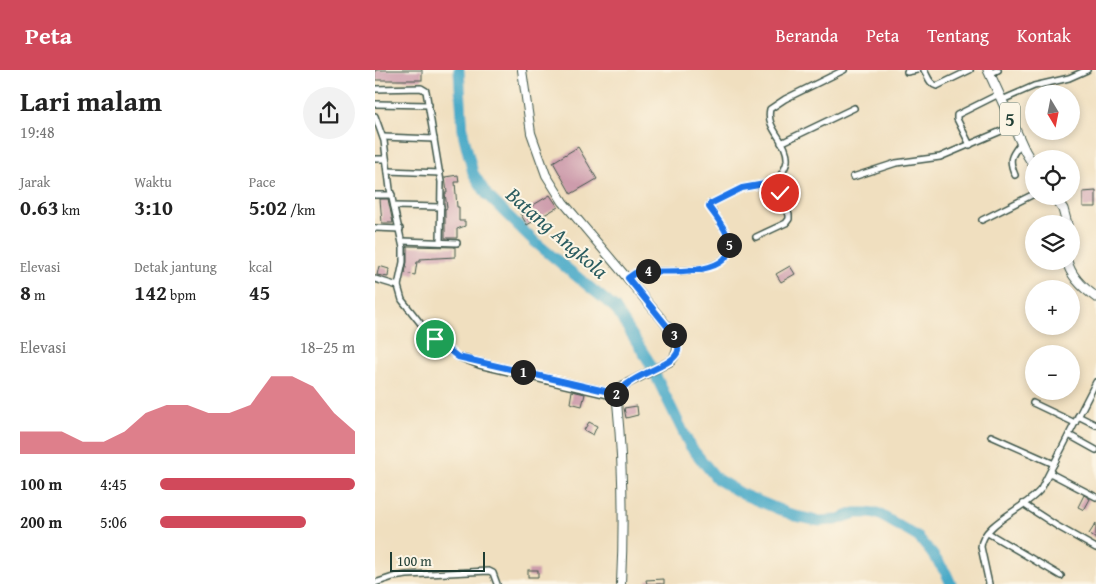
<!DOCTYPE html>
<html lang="id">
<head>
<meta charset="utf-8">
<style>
	body { margin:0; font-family:"Gentium Book Plus",serif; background:#f2f2f2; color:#222; height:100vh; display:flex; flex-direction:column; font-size:19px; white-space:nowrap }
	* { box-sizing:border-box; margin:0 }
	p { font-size:16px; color:#767676 }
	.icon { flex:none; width:28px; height:28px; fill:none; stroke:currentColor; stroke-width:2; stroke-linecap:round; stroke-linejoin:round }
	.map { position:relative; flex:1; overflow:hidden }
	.drawer { display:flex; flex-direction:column; background:#fff; width:375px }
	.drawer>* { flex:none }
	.needle { width:32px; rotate:170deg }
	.controls { position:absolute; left:650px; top:15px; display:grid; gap:10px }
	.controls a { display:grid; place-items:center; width:55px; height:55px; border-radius:50%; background:#fff; box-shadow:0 2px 8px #0003; font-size:25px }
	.scale { position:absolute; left:15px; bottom:12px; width:95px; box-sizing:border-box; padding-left:5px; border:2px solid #1f3d34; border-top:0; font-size:14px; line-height:18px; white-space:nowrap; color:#1f3d34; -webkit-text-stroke:4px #fcf5e5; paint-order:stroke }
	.pin { position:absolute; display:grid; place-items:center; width:42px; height:42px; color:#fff; margin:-21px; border:2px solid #fff; border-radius:50%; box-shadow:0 1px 5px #0007 }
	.km { position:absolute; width:25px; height:25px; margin:-12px; border-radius:50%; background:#222; color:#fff; font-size:14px; line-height:25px; text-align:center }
	.round { display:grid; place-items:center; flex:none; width:52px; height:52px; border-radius:26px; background:#f2f2f2 }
	.headline { display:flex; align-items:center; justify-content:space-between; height:85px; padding:0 20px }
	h1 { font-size:28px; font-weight:800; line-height:38px }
	.figures { display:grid; grid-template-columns:repeat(3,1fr); gap:8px; height:85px; padding:5px 20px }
	.figures div { display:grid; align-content:center }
	.figures b { font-size:21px; font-weight:800 }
	.figures small { font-size:14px; font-weight:400 }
	.figures p { font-size:14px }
	.chart { height:140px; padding:10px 20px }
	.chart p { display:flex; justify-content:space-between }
	.chart svg { width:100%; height:90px; margin-top:5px; fill:#d1495b; opacity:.7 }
	ul { padding:0 20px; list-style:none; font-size:16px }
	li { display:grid; grid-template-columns:80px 60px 1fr; align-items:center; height:38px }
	li i { height:12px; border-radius:6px; background:#d1495b }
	header { display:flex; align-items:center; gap:30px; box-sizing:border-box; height:70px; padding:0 25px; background:#d1495b; color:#fff }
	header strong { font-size:24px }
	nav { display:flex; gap:28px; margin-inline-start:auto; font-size:18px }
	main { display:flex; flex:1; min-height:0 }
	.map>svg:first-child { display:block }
</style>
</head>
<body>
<header>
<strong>Peta</strong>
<nav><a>Beranda</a><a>Peta</a><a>Tentang</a><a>Kontak</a></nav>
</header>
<main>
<section class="drawer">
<div class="headline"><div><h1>Lari malam</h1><p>19:48</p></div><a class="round"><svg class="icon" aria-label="share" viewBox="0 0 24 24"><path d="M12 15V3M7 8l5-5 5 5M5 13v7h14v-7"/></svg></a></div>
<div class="figures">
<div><p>Jarak</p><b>0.63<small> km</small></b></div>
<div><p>Waktu</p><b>3:10</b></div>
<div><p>Pace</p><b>5:02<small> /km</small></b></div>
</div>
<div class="figures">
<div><p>Elevasi</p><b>8<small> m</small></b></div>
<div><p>Detak jantung</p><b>142<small> bpm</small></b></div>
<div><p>kcal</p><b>45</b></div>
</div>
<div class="chart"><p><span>Elevasi</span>18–25 m</p>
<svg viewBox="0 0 160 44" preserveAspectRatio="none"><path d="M0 44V33L10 33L20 33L30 38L40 38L50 33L60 24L70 20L80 20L90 24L100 24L110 20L120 6L130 6L140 11L150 24L160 33V44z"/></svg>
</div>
<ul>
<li><b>100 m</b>4:45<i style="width:100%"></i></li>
<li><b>200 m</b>5:06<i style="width:75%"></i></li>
</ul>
</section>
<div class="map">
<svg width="721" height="514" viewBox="0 0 721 514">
	<rect width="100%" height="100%" fill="#fcf5e5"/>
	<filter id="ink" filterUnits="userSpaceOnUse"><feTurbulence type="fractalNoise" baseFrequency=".02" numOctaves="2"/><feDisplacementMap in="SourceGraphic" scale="10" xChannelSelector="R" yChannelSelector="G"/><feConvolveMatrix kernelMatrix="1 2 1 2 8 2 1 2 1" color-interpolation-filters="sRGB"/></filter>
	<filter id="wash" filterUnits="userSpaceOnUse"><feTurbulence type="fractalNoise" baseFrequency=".0096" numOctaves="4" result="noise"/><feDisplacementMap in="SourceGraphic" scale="20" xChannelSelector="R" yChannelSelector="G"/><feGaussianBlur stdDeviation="1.12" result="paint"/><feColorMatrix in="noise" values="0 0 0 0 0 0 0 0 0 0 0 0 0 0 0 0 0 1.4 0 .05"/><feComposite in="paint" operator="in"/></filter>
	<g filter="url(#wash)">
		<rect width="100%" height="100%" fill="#f0dfbf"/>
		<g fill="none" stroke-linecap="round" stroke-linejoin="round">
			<!-- river -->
			<path stroke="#47a9c7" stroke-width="11" d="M84,0L88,63L98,103L112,125L160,172L240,238L273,290L315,376L342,409L369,425L420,446L444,451L461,450L480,443H502L543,467L555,481L571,503L576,514"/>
		</g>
		<g id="blocks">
			<!-- building -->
			<g fill="#cd9cac">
				<rect x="0" y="0" width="47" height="10"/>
				<path d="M203,77L222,109L196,124L178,92Z"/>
				<path d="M83,105L84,112H80L82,137H84V151H90V156L82,159V168H70V139L72,138L70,123H72L70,107Z"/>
				<path d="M721,121V137H708V122Z"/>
				<path d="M175,125L183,137L152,155L145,143Z"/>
				<path d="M5,129H13L18,153H7Z"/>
				<path d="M32,176L80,177V187L45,189V192H42L40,205L30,203L32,192Z"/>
				<path d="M4,196L14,199L13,207L2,205Z"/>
				<path d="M415,196L420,204L406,212L401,204Z"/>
				<path d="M61,276L67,281L61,287L55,282Z"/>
				<path d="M197,321L210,324L207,336L195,333Z"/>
				<path d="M262,336L263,345L251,348L249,338Z"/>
				<path d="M214,352L222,356L218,365L209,360Z"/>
				<path d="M709,425L715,429L709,440L703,437Z"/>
				<path d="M721,453V469L714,464Z"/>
				<rect x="153" y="500" width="10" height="7"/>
				<path d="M289,509V514H272L271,510Z"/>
			</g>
		</g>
	</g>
	<g filter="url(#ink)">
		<use href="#blocks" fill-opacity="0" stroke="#3e5549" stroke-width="1"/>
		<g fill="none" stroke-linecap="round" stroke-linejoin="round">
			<defs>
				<g id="minor">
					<path d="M549,0C553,6 554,14 562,16L595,0"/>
					<path d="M532,2L542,0"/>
					<path d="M614,4L623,0"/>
					<path d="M0,19L46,18L51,21L66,112L65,172"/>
					<path d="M627,30L659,16L694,8L712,0"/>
					<path d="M0,34L54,35"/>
					<path d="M0,46L9,71L15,119L28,178V192L23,216L27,230L46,254L73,280L83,287"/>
					<path d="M8,67L59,69"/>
					<path d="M406,73L479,38"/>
					<path d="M595,75L582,49V45L624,24"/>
					<path d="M0,89H11"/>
					<path d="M13,101L65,103"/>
					<path d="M640,105C633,89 636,86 646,73"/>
					<path d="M478,107L521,93L565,87L638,56"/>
					<path d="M0,125H17"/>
					<path d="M19,136L66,137"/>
					<path d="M607,150L659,124"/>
					<path d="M0,158L25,159"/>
					<path d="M381,167L411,153L414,149V145L401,112C405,106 411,99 412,91C414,71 390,60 395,39L410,29L469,0"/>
					<path d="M27,171L82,173"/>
					<path d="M253,208L260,203L265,201C286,200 361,208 354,171C352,160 341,147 335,137V134L367,118L401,112"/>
					<path d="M0,209L23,216"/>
					<path d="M242,327L104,295L83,287L243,324"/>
					<path d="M658,333L700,353"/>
					<path d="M703,346L721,355"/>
					<path d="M694,365L721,380"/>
					<path d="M616,366L679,394"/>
					<path d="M675,403L721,427"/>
					<path d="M648,434L682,456L721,478"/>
					<path d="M613,463L686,506"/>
					<path d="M0,513L18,507L32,505L114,501L118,503L122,514"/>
					<path d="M614,514L606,477C607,453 652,438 666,419L721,312"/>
				</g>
				<path id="primary" d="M147,0L156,63L171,105L188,132L285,247C295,260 311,275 296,291L247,316L243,324L242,332C248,393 249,453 246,514"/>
				<g id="trunk">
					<path d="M613,0L650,81L659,96"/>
					<path d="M679,126L688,139L692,154"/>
					<path d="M692,191C696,207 708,218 721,227"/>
				</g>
			</defs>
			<!-- minor casing -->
			<use href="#minor" stroke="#3e5549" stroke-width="8"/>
			<!-- primary casing -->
			<use href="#primary" stroke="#3e5549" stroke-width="10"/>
			<!-- trunk casing -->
			<use href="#trunk" stroke="#3e5549" stroke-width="11"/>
			<!-- minor -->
			<use href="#minor" stroke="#fff" stroke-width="5"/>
			<!-- primary -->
			<use href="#primary" stroke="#fff" stroke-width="8"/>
			<!-- trunk -->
			<use href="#trunk" stroke="#fff" stroke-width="9"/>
		</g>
	</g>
	<g fill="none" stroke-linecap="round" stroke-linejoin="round" filter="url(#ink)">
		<defs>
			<path id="route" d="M60,269L83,287L243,324C254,304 299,297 303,281C304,276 302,271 300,266L253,208L260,203L265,201C286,201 362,208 354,171C352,160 341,147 334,137L335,134L367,118L401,112L405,123"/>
		</defs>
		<!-- route casing -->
		<use href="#route" stroke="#fff" stroke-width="10"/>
		<!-- route -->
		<use href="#route" stroke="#1a73e8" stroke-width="6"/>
	</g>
	<g text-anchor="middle" stroke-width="4" stroke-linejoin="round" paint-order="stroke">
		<!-- shield labels -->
		<rect fill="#fcf5e5" stroke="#617469" stroke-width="1" x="625" y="32.5" width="20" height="33" rx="4"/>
		<g font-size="19" font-weight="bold" fill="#1f3d34">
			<text x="635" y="56">5</text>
		</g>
		<!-- water labels -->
		<g font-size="21" font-style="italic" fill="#2b5d60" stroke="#fcf5e5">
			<text transform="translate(182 163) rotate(41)" y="7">Batang Angkola</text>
		</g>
	</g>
</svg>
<div class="controls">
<a><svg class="needle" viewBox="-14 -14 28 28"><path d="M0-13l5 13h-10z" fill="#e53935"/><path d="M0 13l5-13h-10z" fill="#767676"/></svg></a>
<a><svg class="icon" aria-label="locate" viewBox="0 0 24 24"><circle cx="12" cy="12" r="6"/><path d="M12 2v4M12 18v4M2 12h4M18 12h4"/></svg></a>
<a><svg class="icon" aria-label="layers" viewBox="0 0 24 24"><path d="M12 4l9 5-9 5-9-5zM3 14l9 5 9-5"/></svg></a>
<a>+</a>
<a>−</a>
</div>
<div class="scale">100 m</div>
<div class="pin" style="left:60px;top:269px;background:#1e9e55"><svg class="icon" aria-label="arrive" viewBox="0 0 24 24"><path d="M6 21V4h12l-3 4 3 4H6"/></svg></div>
<div class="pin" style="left:405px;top:123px;background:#d93025"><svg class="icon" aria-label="check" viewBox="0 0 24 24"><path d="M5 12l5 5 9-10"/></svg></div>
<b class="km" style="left:148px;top:302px">1</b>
<b class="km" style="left:241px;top:324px">2</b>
<b class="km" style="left:299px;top:265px">3</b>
<b class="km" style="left:273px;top:201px">4</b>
<b class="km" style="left:354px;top:175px">5</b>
</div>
</main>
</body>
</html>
